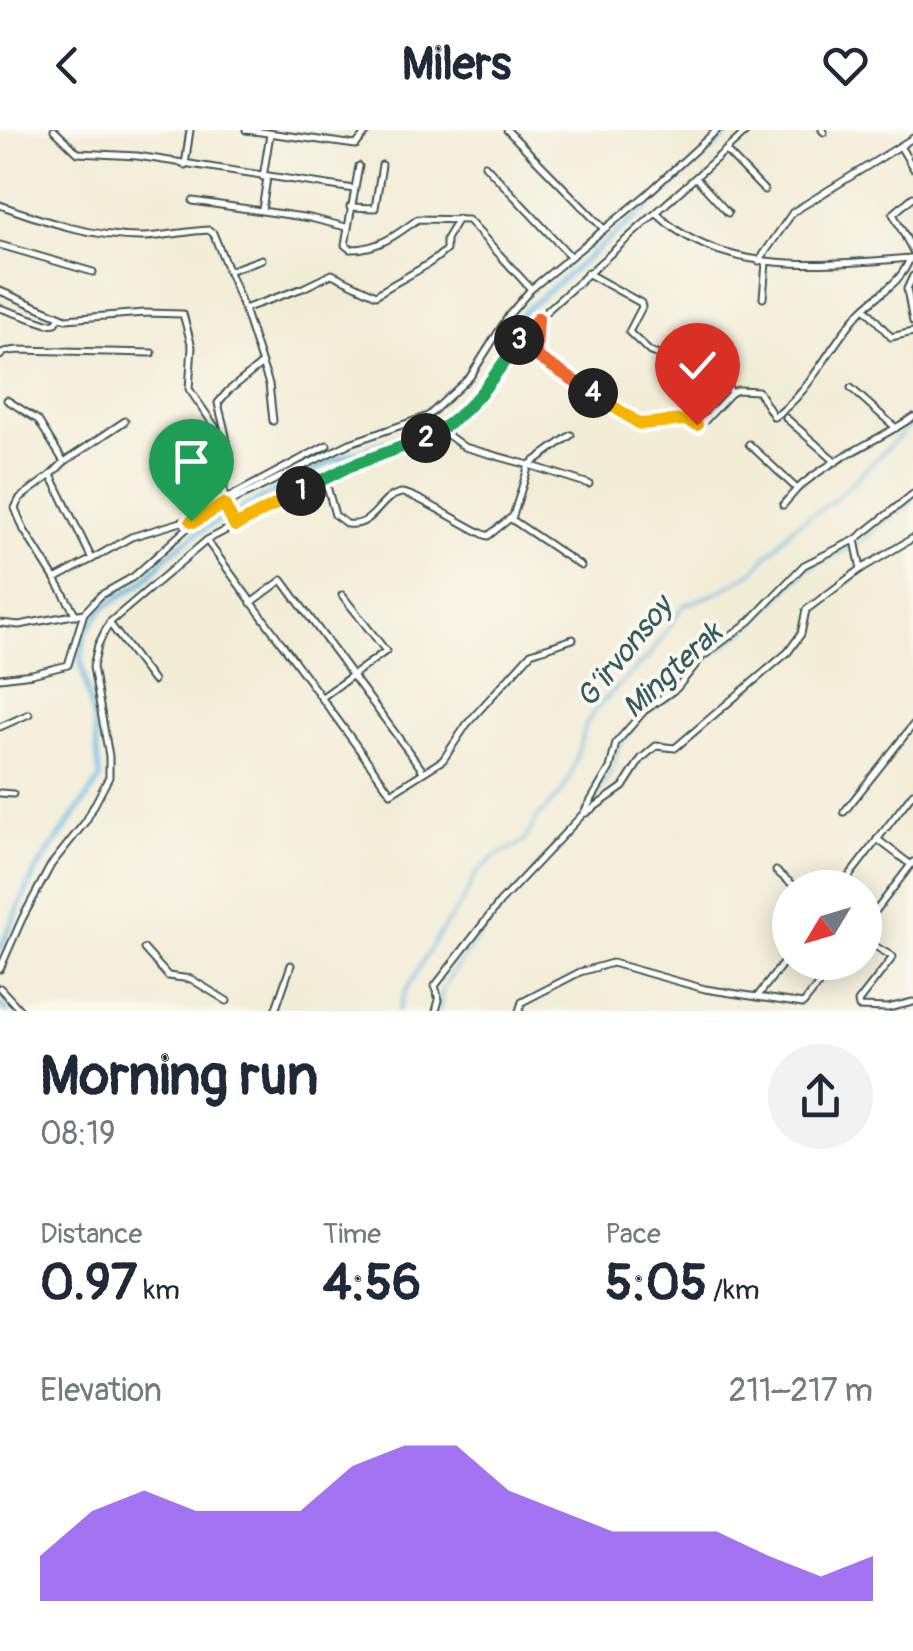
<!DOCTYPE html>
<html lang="en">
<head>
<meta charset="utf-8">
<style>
	body { margin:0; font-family:Pangolin,sans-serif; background:#f2f2f3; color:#1f2937; height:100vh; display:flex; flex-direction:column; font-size:38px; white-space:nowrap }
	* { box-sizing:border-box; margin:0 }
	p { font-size:32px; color:#747a83 }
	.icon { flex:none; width:55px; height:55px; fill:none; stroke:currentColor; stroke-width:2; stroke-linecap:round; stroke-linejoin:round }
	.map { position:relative; height:881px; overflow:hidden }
	.side { display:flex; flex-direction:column; background:#fff; flex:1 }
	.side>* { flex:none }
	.needle { width:65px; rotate:232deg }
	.controls { position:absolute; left:772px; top:740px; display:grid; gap:20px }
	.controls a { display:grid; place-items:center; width:110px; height:110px; border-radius:50%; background:#fff; box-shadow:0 5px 25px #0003; font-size:50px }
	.pin { position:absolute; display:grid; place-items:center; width:85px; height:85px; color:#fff; margin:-102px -42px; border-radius:50% 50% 50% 0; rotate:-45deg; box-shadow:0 0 10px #0007 }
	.pin .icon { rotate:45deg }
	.km { position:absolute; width:50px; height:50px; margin:-25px; border-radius:50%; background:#222; color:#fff; font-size:28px; line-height:50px; text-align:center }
	.round { display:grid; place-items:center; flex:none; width:105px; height:105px; border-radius:52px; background:#f2f2f3 }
	.summary { display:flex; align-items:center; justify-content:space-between; height:170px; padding:0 40px }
	h1 { font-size:55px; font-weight:700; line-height:75px }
	.figures { display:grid; grid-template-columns:repeat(3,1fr); gap:15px; height:170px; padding:10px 40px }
	.figures div { display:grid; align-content:center }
	.figures b { font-size:50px; font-weight:700 }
	.figures small { font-size:28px; font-weight:400 }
	.figures p { font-size:28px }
	.chart { height:280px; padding:20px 40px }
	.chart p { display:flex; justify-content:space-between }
	.chart svg { width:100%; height:180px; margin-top:10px; fill:#7c3aed; opacity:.7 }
	header { display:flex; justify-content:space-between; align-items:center; height:130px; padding:0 40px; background:#fff; font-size:45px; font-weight:700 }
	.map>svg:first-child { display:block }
</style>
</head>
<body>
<header><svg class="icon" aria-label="back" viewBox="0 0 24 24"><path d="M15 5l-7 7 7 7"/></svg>Milers<svg class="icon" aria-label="heart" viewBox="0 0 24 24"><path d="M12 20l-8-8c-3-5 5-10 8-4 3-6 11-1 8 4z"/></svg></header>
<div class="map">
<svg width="913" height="881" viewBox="0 0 913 881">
	<rect width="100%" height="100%" fill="#fbf7ec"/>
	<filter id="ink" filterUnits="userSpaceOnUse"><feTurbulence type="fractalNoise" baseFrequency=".01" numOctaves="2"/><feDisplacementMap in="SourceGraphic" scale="20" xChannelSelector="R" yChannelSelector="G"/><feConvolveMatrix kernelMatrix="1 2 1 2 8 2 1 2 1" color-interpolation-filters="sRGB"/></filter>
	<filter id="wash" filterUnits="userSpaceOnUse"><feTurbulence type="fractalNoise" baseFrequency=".0048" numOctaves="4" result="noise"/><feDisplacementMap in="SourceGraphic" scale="40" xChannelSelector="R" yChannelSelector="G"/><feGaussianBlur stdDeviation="2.25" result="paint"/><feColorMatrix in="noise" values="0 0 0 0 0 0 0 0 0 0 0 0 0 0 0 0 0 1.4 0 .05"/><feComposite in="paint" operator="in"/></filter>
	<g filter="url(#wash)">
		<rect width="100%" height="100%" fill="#f2edd7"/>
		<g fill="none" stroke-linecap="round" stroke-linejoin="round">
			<!-- stream -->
			<g stroke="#68bae4" stroke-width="2.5">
				<path d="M597,665L611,642L619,616L641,588L678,563L703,532L752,495L809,437L859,413L913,371"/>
				<path d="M533,741L572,699"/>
				<path d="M398,881L404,864L436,809L464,769L476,744L494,727L524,712L539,685L560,665L571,645L586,594L597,577L651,524L684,475L717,463L754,441L794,396L832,372L913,293"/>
				<path d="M440,881L442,861L455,839L514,761"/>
			</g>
			<!-- canal -->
			<g stroke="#68bae4" stroke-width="5">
				<path d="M0,819L35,742L100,649L94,594L81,531L85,503L103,478L143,452L169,424L200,401L330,332L428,297L453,279L471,261L522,183L660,67L732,0"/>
				<path d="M0,875L7,881"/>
			</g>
		</g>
	</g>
	<g filter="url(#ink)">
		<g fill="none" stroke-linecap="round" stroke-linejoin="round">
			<defs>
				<g id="street">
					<path d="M54,0L78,23L137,26L354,59"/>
					<path d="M246,0L356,15L368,0"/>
					<path d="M507,0L603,98"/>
					<path d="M822,0L824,2"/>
					<path d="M900,16L913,38"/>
					<path d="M726,21L764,60"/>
					<path d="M185,35L190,0"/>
					<path d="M485,35L570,126"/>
					<path d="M359,36L345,115L350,119C377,120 398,104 418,89L468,90L531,159"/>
					<path d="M263,47L270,4"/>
					<path d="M696,48L728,83"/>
					<path d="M913,67L893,84L913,121"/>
					<path d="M193,71L310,88L346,97"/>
					<path d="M0,75C46,92 96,108 145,107C166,106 187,101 208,100L213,103L244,179L262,234L228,261L218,273C221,287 226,300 227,314C229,356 214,352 235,395"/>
					<path d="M350,77L375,78L382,35"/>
					<path d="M262,80L267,48"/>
					<path d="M657,84C723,148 829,134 912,128"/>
					<path d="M0,115L93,142"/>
					<path d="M759,131L793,82L913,8"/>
					<path d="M228,141L262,129"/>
					<path d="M587,143L641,173L642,177L629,202L650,222L671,229L700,220L712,222L731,263L738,260L758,261L774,287C812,262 831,211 863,179C882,161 901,153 910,128"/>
					<path d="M913,146L907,159L913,192"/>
					<path d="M0,161L66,189L144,183L183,184L192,217L189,259L216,298L218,356"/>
					<path d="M763,168L766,132"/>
					<path d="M0,178L47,194L56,193L59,188"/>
					<path d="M865,178L891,207L913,202"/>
					<path d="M244,179L303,158L332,144L376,165C399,149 426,139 446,120V109L458,89"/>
					<path d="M538,188L536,226L636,293C658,298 678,288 700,296L731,263"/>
					<path d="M0,226L4,222L18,220L152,223"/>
					<path d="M262,234L269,254L273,291"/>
					<path d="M851,258L896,298"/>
					<path d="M7,270L38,290L64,332L51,345L92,429L55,449L76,485"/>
					<path d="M786,288L836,332"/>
					<path d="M441,300L464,317L529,335L571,305"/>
					<path d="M749,314L797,359C830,329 876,312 913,287"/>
					<path d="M64,332L125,291"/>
					<path d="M51,345L20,368L15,378L24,400L55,449"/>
					<path d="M325,349L335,385L347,394C375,398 378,367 401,363C412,361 471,400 488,406L513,386L529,335L589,354"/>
					<path d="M222,371L327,315"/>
					<path d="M783,375L797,359"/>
					<path d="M511,389L581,436"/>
					<path d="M855,410L861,439"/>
					<path d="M207,411L391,663L443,630L467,594L531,523L573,509"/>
					<path d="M92,429L131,407L188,390L194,392"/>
					<path d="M251,473L282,450L423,641"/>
					<path d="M0,493L19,495L84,483L101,465L133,447L194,392L224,375L350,313L428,286L470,247L509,185L531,159L645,66L717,0"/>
					<path d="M110,494L153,551"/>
					<path d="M0,548L32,544L68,535L84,483"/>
					<path d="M321,568L386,521L342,465"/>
					<path d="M0,597L29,584"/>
					<path d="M0,663L13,664"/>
					<path d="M844,682L913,595"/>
					<path d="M586,683L623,657L641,629L656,616L675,618L788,522L801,504L806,480L861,439L913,408"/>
					<path d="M877,709L910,734"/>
					<path d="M776,741L797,758"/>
					<path d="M840,758L913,663"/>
					<path d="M865,795L913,732"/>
					<path d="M865,810L893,827L858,872L859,877L888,878L913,872"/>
					<path d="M144,819L168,846L191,849L227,871"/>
					<path d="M0,839L22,789L51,735L86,691L109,647V626L93,537L98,515L109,493L207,410L350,336L441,300L476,271L529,197L748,0"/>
					<path d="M0,858L21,881"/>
					<path d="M757,867L790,824"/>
					<path d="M275,881L291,835"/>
					<path d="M436,881L439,870L435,856L500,772L583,684L610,638L616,613L644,581L677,558L702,527L750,491L804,435L855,410L913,364"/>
					<path d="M519,881L522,872L580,842L612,833L705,859L803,874L837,832"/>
				</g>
			</defs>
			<!-- street casing -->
			<use href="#street" stroke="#3f574c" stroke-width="9"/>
			<!-- street -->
			<use href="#street" stroke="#fff" stroke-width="5"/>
		</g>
	</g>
	<g fill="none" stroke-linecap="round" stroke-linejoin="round" filter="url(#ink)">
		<defs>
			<path id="split-1" d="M191,391L194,392L224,374L235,396L301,361"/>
			<path id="split-2" d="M301,361L350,336L426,308"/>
			<path id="split-3" d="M426,308C469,286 493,249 519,210"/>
			<path id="split-4" d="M519,210L538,188L536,226L593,263"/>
			<path id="split-5" d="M593,263L640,294L684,290L697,295"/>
		</defs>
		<!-- split-1 casing -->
		<use href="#split-1" stroke="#fff" stroke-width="20"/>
		<!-- split-2 casing -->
		<use href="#split-2" stroke="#fff" stroke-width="20"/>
		<!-- split-3 casing -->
		<use href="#split-3" stroke="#fff" stroke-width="20"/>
		<!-- split-4 casing -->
		<use href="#split-4" stroke="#fff" stroke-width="20"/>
		<!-- split-5 casing -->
		<use href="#split-5" stroke="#fff" stroke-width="20"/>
		<!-- split-1 -->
		<use href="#split-1" stroke="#f5b400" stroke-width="12"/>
		<!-- split-2 -->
		<use href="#split-2" stroke="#22a559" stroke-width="12"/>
		<!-- split-3 -->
		<use href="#split-3" stroke="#22a559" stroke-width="12"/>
		<!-- split-4 -->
		<use href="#split-4" stroke="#f0652b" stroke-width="12"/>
		<!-- split-5 -->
		<use href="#split-5" stroke="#f5b400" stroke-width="12"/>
	</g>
	<g text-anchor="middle" stroke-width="8" stroke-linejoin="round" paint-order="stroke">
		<!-- water labels -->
		<g font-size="30" font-style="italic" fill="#315c60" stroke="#fbf7ec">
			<text transform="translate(624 522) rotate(-51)" y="10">G‘irvonsoy</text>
			<text transform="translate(672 540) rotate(-43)" y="10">Mingterak</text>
		</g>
	</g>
</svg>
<div class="controls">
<a><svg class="needle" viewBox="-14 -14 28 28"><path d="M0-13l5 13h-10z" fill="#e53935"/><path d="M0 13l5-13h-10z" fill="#747a83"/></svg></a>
</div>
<div class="pin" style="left:191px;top:391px;background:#1e9e55"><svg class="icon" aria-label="arrive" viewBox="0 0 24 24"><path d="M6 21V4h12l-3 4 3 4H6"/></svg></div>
<div class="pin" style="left:697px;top:295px;background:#d93025"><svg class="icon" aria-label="check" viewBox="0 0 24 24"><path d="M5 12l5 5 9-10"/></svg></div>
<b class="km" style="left:301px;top:361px">1</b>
<b class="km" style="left:426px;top:308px">2</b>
<b class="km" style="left:519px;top:210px">3</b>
<b class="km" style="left:593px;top:263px">4</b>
</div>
<section class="side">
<div class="summary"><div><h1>Morning run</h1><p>08:19</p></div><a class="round"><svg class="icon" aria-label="share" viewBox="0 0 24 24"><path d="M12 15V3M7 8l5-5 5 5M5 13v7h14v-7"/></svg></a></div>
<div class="figures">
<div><p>Distance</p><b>0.97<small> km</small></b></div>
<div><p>Time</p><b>4:56</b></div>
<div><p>Pace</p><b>5:05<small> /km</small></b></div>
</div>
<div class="chart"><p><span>Elevation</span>211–217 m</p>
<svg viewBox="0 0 160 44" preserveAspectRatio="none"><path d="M0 44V33L10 22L20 17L30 22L40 22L50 22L60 11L70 6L80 6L90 17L100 22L110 27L120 27L130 27L140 33L150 38L160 33V44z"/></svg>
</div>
</section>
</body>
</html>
